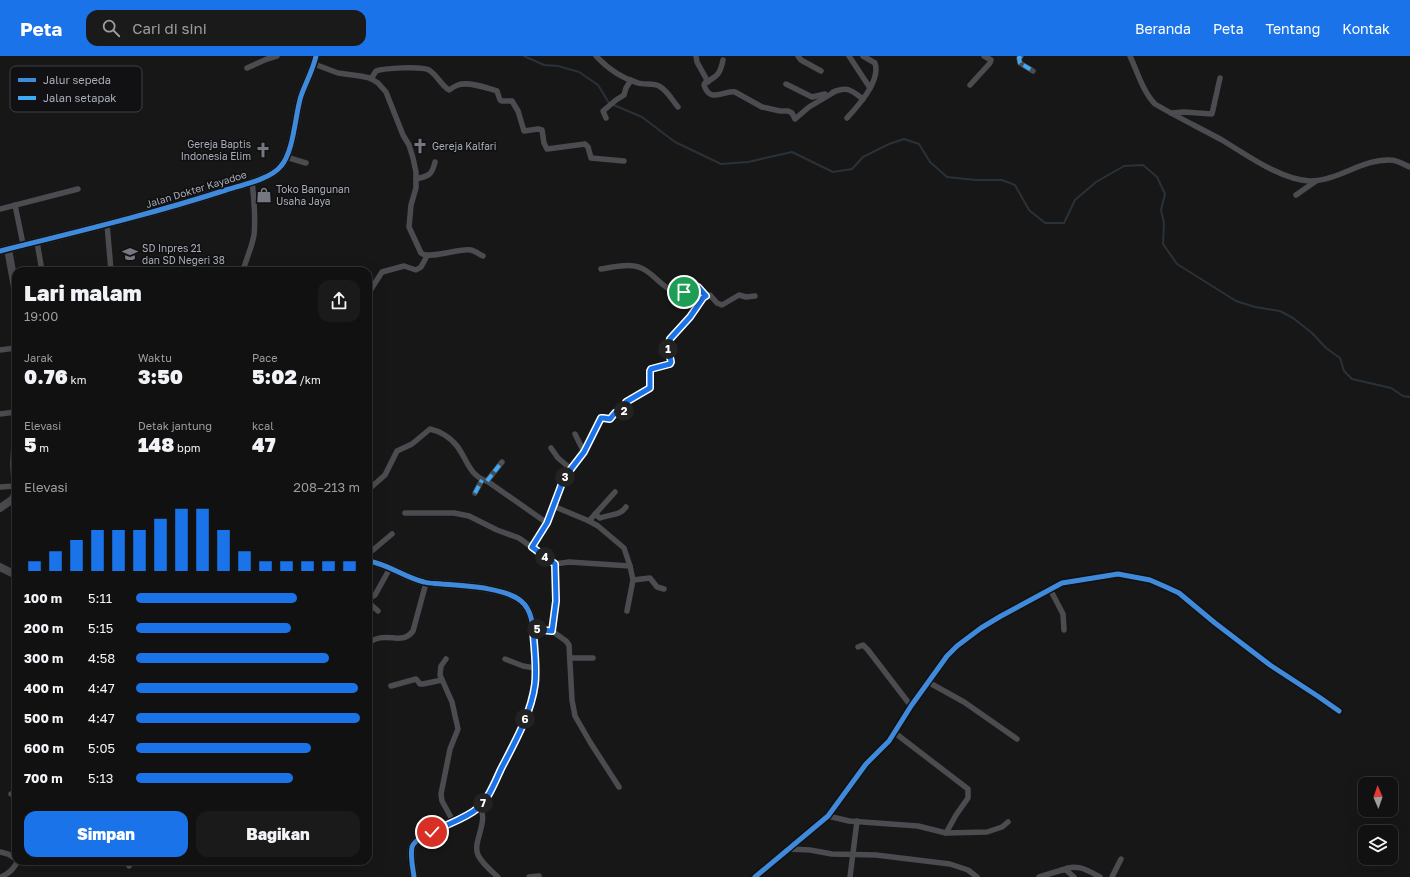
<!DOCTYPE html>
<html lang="id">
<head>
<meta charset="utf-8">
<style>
	body { margin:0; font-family:"Golos Text",sans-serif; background:#1a1a1a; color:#f1f3f6; height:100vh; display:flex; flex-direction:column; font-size:15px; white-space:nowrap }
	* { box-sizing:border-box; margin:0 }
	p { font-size:13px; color:#9c9d9f }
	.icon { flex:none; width:22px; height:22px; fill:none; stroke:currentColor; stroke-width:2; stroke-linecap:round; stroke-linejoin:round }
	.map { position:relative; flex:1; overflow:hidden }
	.sheet { position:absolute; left:12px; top:211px; width:360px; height:598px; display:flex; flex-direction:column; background:#111; border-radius:12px; box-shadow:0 4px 16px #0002,0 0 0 1px #303131 }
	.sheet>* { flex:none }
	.needle { width:26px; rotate:358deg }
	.controls { position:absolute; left:1358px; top:721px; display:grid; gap:8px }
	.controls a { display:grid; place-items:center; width:40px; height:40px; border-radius:8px; background:#111; box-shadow:0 4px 16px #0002,0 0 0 1px #303131; font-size:20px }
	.pin { position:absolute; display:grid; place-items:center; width:34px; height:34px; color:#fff; margin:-17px; border:2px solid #fff; border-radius:50%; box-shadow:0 1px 4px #0007 }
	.km { position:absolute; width:20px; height:20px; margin:-10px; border-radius:50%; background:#222; color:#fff; font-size:11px; line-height:20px; text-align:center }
	.round { display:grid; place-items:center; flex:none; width:42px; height:42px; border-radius:12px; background:#1a1a1a }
	.head { display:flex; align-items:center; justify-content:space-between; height:68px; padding:0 12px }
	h1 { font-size:22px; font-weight:800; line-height:30px }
	.stats { display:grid; grid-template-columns:repeat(3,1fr); gap:6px; height:68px; padding:4px 12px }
	.stats div { display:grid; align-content:center }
	.stats b { font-size:20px; font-weight:800 }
	.stats small { font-size:11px; font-weight:400 }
	.stats p { font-size:11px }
	.chart { height:112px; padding:8px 12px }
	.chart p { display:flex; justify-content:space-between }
	.chart svg { width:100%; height:72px; margin-top:4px; stroke:#1a73e8; stroke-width:6 }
	.primary-button { display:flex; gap:8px; margin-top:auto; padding:8px 12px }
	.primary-button a { flex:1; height:46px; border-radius:12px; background:#1a73e8; color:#fff; font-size:16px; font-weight:800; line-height:46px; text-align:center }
	.primary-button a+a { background:#1a1a1a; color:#f1f3f6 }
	ul { padding:0 12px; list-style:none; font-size:13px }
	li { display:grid; grid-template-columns:64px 48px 1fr; align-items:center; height:30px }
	li i { height:10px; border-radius:5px; background:#1a73e8 }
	header { display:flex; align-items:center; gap:24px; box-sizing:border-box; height:56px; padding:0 20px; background:#1a73e8; color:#fff }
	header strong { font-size:19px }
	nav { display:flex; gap:22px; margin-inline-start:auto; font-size:14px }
	.search { width:280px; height:36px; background:#1a1a1a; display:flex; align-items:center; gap:10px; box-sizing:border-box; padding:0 14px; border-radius:12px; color:#9c9d9f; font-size:15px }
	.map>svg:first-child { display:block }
</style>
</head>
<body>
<header>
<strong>Peta</strong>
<div class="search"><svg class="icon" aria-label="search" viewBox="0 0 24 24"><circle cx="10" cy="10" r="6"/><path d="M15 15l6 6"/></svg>Cari di sini</div>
<nav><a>Beranda</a><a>Peta</a><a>Tentang</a><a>Kontak</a></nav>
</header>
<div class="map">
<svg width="1410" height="821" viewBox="0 0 1410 821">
	<rect width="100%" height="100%" fill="#171717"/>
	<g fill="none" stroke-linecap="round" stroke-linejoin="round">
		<!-- stream -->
		<path stroke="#2a3239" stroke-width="2" d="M524,0L544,9L558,10L579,16L598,29L609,47L642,61L675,86L721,108L748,106L792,96L833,116L852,113L863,101L889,88L904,83L919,88L930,106L947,121L976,124H1002L1015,129L1029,154L1045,167H1064L1075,144L1096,126L1124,110L1143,109L1157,121L1165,138L1161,154L1164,167L1163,188L1177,208L1236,245L1255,251L1280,255L1293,262L1312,277L1326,292L1340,302L1344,315L1352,323L1391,332L1403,340L1410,341"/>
		<!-- street -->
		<g stroke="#4b4c50" stroke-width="5.5">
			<path d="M596,0C608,13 621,22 638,27C644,29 654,27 659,30C668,35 672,44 678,51"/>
			<path d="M696,0L697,6L708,26"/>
			<path d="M798,0L801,4L821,15"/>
			<path d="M849,0L870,32"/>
			<path d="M1021,0L1019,2L1020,7L1033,15"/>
			<path d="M1130,0C1137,15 1143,36 1155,48C1177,61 1200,72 1222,84C1247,99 1281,124 1310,125C1338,125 1362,103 1390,104C1397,104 1403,108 1410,111"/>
			<path d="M723,4C720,19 717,20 705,27L704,29C710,48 723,34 735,36L762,51L780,55H788L792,57L795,63L809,51L836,35"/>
			<path d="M314,8L338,17L360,20L370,22L378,27L386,36L403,79L409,89L413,102L416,116V132L411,149L409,171L421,197C429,204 458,192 471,194C475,195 479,198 483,200"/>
			<path d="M247,12L267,3L277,0"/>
			<path d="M371,23L376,15C384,12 422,10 429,14C437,19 441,29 449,34C452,32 455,30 458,29C468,25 487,32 497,35L500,44L502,45H512L518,55L524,75L538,73L542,74L544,87L547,93L585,88L588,91L591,102L624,105"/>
			<path d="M786,28L812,41L825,38"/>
			<path d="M970,29L990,7L991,4L984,0"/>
			<path d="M833,36C848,30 851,34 863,43"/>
			<path d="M1171,57L1184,56L1212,58L1220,22"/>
			<path d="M606,62L603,55L616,44L624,39L626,32L631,24"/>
			<path d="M847,62C858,50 881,25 875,7L863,0"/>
			<path d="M286,101L306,107"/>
			<path d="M416,123C429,120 432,119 435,106"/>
			<path d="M1296,139L1316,125"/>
			<path d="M15,149L23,188"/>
			<path d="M0,153L78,133"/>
			<path d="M107,168L111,215"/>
			<path d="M37,186L42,215"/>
			<path d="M601,213C613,211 630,207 641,212C655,217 665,238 683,236C688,235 692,231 698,231L706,240"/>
			<path d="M243,215C246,203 252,191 254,179C256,161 254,143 252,125"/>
			<path d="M368,238L382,216L404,210L416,214L421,211L427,200"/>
			<path d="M0,294L16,292"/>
			<path d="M0,358L16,356"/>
			<path d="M575,378L584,396"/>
			<path d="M551,392L558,402L571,413"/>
			<path d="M487,425L502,406"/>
			<path d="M0,431L16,430"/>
			<path d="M368,434L385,419L397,395L412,388L430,373C440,375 451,382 457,390C467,403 469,420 487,425L547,467"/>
			<path d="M475,437L482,424"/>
			<path d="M553,450L589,465L615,436"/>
			<path d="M405,457H454L469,460L497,474L519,482L555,508L556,545L552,575L533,573"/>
			<path d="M595,458L600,462C610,458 620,460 626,451"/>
			<path d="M589,465L598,470L624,492L630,510"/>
			<path d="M532,491L547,467L564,422L584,396L601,362H603L610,363L615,357L627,354L626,346L650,332V315L651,313L670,308L671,306L668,291L670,283L690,261L703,242L710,239L717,247L722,249L739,239L746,241L755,240"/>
			<path d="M368,497L373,494L392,478"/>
			<path d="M555,508L569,506L630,510L633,524L627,555"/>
			<path d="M633,524L650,522L657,531L664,533"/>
			<path d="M1050,533L1063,558L1064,574"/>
			<path d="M368,543L375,539L390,512"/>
			<path d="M368,546L378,555"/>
			<path d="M552,575L566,585L569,589L572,644L575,660L590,686L619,731"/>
			<path d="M368,588C384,573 401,591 413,575L426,527"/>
			<path d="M858,591L863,589L868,594L911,650"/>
			<path d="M570,602H593"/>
			<path d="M446,603L441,610L440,619L452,646L458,673L450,693L441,738L442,745L453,765"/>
			<path d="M505,603L523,610L535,612"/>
			<path d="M928,626L964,646L1017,683"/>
			<path d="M391,630L416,623L420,628H423L442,624"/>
			<path d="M895,677L968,733V742L956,759L946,777"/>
			<path d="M11,738H16"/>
			<path d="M480,749C489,768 472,785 478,799C482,807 491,815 498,821"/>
			<path d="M828,760L849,765L918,770L946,777L987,776L1002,771L1008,766"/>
			<path d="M789,793L810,794L832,798L876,799L950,808L968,814L977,821"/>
			<path d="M0,796L8,798L16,803"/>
			<path d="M127,805L129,810"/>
			<path d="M1062,814C1076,807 1087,814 1100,821"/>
			<path d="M1,821C10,817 13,813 18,805"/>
			<path d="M529,821L539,820"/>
			<path d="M755,821L828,760L866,708L889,685L911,650L947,600L957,590L981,572L1001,560L1062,527L1118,518L1150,524L1166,531L1179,537L1215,567L1270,609L1319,641L1339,655"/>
			<path d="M850,821L857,765"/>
			<path d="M1039,821L1062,814H1066L1074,821"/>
			<path d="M1112,821L1121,803"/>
		</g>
		<!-- secondary -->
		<g stroke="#4a4a4e" stroke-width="8">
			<path d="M8,193L16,237"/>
			<path d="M0,195C76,176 152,158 226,134C242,129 271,123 281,110C294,95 295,59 301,40C306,26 313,14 316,0"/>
			<path d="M0,452L13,443L16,436L14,408L16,376"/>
			<path d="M368,505C388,508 404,521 424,526C430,528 436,527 442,528C463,530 504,531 521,545C532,554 533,570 534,583C535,598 537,614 535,629C530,659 514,688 500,715C495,725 490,738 483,747C469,762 416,777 412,791C410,800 413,812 414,821"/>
			<path d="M0,511L16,519"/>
		</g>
		<!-- quiet -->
		<g stroke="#3fa9f5" stroke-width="4" stroke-dasharray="8 4" stroke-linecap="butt">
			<path d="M1021,0L1019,2L1020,7L1033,15"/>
			<path d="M487,425L502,406"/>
			<path d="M475,437L482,424"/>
		</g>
		<defs>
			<g id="cycleway">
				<path d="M0,195C76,176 152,158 226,134C242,129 271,123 281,110C294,95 295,59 301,40C306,26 313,14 316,0"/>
				<path d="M368,505C388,508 404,521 424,526C430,528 436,527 442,528C463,530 504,531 521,545C532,554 533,570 534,583C535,598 537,614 535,629C530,659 514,688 500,715C495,725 490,738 483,747C469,762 416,777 412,791C410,800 413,812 414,821"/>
				<path d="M755,821L828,760L866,708L889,685L911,650L947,600L957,590L981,572L1001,560L1062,527L1118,518L1150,524L1166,531L1179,537L1215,567L1270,609L1319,641L1339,655"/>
			</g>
		</defs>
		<!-- cycleway casing -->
		<use href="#cycleway" stroke="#111113" stroke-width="8"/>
		<!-- cycleway -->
		<use href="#cycleway" stroke="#408adc" stroke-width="5"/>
	</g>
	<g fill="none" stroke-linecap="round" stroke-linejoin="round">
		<defs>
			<path id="route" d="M432,776C447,768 465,763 478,752C489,742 495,726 501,713C515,686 531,658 535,628C537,610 534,591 533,573L552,575L556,545L555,508L532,491L547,467L564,422L584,396L601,362H603L610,363L615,357L627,354L626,346L650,332V315L651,313L670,308L671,306L668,291L670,283L690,261L703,242L706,240L698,231L684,236"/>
		</defs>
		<!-- route casing -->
		<use href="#route" stroke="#fff" stroke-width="8"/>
		<!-- route -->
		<use href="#route" stroke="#1a73e8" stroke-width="5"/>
	</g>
	<!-- icons -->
	<defs>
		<symbol id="church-bare" viewBox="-9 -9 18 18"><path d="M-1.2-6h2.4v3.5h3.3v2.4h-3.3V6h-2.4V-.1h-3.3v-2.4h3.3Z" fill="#757880" stroke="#111113" stroke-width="2.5" paint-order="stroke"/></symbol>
		<symbol id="shop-bare" viewBox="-9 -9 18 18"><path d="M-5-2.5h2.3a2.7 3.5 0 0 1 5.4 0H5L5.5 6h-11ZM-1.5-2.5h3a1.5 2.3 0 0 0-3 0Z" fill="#757880" stroke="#111113" stroke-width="2.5" paint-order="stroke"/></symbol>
		<symbol id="school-bare" viewBox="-9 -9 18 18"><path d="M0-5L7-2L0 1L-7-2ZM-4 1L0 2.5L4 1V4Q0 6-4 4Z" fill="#757880" stroke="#111113" stroke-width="2.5" paint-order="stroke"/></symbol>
	</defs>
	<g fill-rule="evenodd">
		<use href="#church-bare" x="409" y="79" width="22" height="22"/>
		<use href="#church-bare" x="252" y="83" width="22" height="22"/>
		<use href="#shop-bare" x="253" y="128" width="22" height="22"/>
		<use href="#school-bare" x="119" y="187" width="22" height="22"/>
	</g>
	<g text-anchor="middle" stroke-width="3.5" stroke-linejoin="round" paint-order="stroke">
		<!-- poi labels -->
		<g font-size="10" fill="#a8adb8" stroke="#111113" text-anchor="start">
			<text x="251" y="92" text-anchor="end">Gereja Baptis<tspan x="251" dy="12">Indonesia Elim</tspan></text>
			<text x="432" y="94">Gereja Kalfari</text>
			<text x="276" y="137">Toko Bangunan<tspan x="276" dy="12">Usaha Jaya</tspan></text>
			<text x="142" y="196">SD Inpres 21<tspan x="142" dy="12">dan SD Negeri 38</tspan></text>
		</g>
		<!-- street labels -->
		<g font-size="10" fill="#a8adb8" stroke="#111113">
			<text transform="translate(196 133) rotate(-17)" y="4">Jalan Dokter Kayadoe</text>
		</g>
	</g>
	<!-- legend -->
	<rect x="10" y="10" width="132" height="46" rx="6" fill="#111113" stroke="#3e4045" stroke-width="1"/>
	<rect x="18" y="22" width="18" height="4" fill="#408adc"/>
	<rect x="18" y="40" width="18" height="4" fill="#3fa9f5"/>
	<g font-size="11" fill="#a8adb8">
		<text x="43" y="28">Jalur sepeda</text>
		<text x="43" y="46">Jalan setapak</text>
	</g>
</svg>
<div class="controls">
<a><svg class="needle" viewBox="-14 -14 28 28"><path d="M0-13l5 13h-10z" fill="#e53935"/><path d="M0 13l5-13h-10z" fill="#9c9d9f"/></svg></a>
<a><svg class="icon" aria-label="layers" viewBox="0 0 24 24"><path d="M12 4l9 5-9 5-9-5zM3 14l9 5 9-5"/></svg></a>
</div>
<div class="pin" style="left:684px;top:236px;background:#1e9e55"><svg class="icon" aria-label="arrive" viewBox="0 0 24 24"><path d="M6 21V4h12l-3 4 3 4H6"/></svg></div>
<div class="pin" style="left:432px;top:776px;background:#d93025"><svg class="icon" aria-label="check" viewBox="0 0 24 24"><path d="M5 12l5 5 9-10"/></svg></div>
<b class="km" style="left:668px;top:293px">1</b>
<b class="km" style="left:624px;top:355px">2</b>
<b class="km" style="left:565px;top:421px">3</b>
<b class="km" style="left:545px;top:501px">4</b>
<b class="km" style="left:537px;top:573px">5</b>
<b class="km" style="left:525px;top:663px">6</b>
<b class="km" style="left:483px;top:747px">7</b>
<section class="sheet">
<div class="head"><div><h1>Lari malam</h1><p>19:00</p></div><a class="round"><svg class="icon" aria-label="share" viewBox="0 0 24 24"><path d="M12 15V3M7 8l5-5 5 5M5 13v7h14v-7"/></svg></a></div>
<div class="stats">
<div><p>Jarak</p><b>0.76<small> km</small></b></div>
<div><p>Waktu</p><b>3:50</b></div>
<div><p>Pace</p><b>5:02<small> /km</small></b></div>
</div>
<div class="stats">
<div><p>Elevasi</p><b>5<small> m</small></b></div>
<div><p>Detak jantung</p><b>148<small> bpm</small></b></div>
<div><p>kcal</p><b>47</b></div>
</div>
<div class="chart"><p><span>Elevasi</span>208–213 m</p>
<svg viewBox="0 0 160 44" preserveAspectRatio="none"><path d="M5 44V38M15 44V32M25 44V25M35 44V19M45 44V19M55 44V19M65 44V12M75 44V6M85 44V6M95 44V19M105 44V32M115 44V38M125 44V38M135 44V38M145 44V38M155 44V38"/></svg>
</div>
<ul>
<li><b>100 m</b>5:11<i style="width:72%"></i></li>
<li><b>200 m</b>5:15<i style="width:69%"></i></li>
<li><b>300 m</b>4:58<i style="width:86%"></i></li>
<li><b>400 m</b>4:47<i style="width:99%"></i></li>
<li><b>500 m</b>4:47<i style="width:100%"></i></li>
<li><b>600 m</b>5:05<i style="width:78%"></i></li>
<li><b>700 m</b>5:13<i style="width:70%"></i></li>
</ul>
<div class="primary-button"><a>Simpan</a><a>Bagikan</a></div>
</section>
</div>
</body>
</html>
